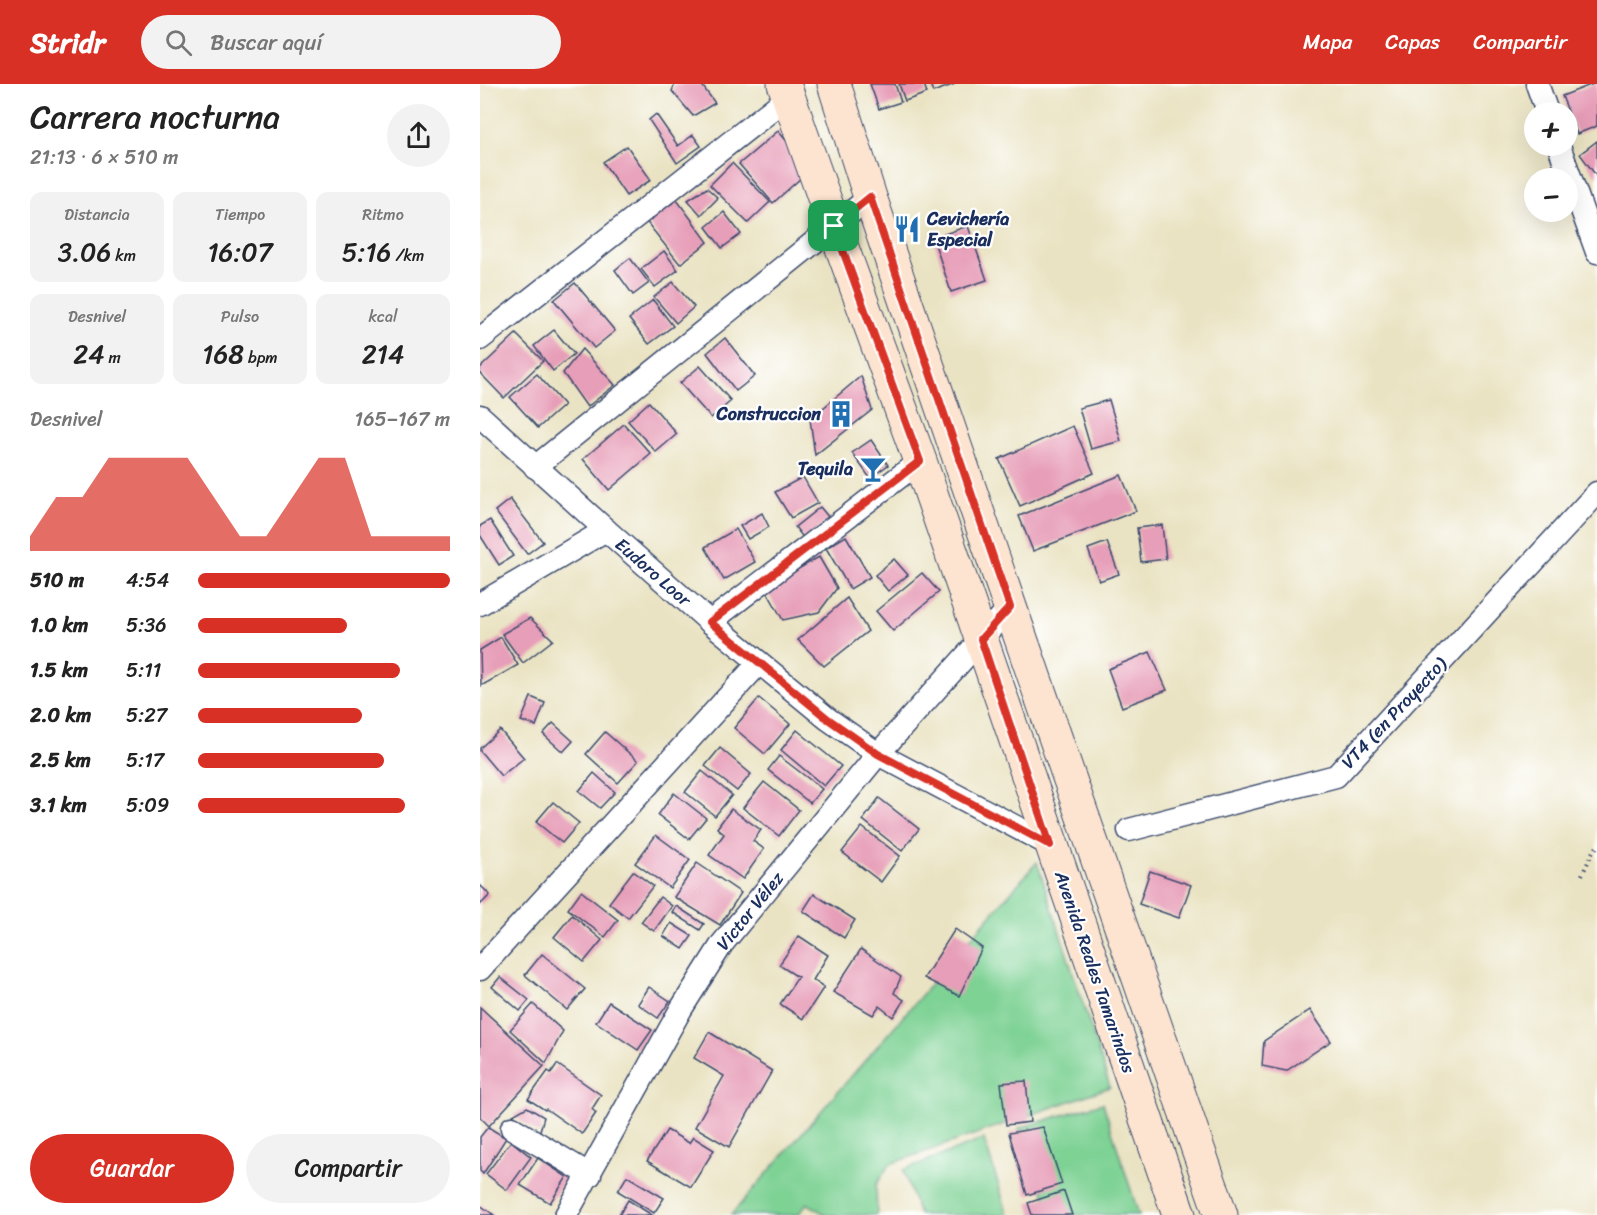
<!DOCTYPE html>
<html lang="es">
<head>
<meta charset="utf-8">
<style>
	body { margin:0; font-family:Sriracha,sans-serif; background:#f2f2f2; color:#222; height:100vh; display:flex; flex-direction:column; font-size:22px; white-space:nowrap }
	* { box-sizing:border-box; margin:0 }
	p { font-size:20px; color:#767676 }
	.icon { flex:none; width:33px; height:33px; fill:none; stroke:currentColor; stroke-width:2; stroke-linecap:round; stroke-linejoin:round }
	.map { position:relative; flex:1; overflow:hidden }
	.side { display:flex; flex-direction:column; background:#fff; width:480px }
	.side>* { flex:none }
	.fabs { position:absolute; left:1044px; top:18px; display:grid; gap:12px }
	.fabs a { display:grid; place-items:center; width:54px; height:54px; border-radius:50%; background:#fff; box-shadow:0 6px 24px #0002; font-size:30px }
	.pin { position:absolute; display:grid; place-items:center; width:51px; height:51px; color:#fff; margin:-26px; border-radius:12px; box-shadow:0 3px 9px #0006 }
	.round { display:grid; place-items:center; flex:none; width:63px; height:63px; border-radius:32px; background:#f2f2f2 }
	.head { display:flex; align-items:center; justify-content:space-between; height:102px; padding:0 30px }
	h1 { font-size:33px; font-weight:600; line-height:45px }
	.figures { display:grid; grid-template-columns:repeat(3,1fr); gap:9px; height:102px; padding:6px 30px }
	.figures div { display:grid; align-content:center; border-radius:12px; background:#f2f2f2; text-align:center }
	.figures b { font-size:26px; font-weight:600 }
	.figures small { font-size:16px; font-weight:400 }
	.figures p { font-size:16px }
	.chart { height:168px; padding:12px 30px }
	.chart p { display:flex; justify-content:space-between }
	.chart svg { width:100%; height:108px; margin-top:6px; fill:#d93025; opacity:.7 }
	.action { display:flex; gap:12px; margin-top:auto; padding:12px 30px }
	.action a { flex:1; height:69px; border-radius:36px; background:#d93025; color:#fff; font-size:24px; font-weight:600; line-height:69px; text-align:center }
	.action a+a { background:#f2f2f2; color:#222 }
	ul { padding:0 30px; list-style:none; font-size:20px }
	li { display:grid; grid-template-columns:96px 72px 1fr; align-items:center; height:45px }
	li i { height:15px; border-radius:8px; background:#d93025 }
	header { display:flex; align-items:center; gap:36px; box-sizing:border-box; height:84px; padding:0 30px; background:#d93025; color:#fff }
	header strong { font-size:28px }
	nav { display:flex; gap:33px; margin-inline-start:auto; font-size:21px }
	.search { width:420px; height:54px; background:#f2f2f2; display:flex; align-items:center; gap:15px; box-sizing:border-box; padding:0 21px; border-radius:33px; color:#767676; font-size:22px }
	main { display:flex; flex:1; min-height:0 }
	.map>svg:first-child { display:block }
</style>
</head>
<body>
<header>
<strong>Stridr</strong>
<div class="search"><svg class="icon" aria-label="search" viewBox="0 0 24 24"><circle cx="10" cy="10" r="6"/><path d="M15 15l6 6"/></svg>Buscar aquí</div>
<nav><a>Mapa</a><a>Capas</a><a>Compartir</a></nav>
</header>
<main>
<section class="side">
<div class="head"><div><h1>Carrera nocturna</h1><p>21:13 · 6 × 510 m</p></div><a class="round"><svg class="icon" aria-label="share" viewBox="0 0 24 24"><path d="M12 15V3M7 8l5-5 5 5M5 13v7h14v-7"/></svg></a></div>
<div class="figures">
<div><p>Distancia</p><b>3.06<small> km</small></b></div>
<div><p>Tiempo</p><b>16:07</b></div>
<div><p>Ritmo</p><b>5:16<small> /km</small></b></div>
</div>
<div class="figures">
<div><p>Desnivel</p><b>24<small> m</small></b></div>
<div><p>Pulso</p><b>168<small> bpm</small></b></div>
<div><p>kcal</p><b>214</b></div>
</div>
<div class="chart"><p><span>Desnivel</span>165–167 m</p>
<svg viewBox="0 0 160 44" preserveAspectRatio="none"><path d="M0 44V38L10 22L20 22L30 6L40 6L50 6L60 6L70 22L80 38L90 38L100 22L110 6L120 6L130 38L140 38L150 38L160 38V44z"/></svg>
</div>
<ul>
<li><b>510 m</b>4:54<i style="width:100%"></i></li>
<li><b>1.0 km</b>5:36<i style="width:59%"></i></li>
<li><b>1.5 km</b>5:11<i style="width:80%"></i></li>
<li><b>2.0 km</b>5:27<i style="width:65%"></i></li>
<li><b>2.5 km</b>5:17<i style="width:74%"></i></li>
<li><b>3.1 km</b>5:09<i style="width:82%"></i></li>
</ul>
<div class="action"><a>Guardar</a><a>Compartir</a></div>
</section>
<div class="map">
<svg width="1117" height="1131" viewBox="0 0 1117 1131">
	<rect width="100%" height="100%" fill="#fff"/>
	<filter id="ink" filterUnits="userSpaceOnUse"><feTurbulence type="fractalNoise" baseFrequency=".0167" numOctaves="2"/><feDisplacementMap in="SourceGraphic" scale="12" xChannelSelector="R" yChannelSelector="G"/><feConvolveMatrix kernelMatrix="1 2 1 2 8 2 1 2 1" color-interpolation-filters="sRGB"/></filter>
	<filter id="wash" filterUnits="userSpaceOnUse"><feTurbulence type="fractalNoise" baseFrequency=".008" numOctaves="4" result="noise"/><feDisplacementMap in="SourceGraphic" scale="24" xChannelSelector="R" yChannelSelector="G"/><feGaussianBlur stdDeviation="1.35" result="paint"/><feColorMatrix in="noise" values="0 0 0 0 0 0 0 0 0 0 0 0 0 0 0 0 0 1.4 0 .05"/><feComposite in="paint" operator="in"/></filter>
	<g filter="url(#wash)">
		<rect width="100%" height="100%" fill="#eae3c3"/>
		<!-- green -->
		<g fill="#7ed294" stroke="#4c8079" stroke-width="1.5">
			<path d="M557,778L630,1003L410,1080L396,1101L397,1131H346L327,1119L318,1131H251Z"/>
			<path d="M623,1019L659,1131H572L539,1044Z"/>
			<path d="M504,1055L528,1131H439L423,1086Z"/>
		</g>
		<g id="blocks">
			<!-- building -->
			<g fill="#e79eb8">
				<path d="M195,0H221L235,19L213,32L192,7Z"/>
				<path d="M390,0H415L421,18L399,25Z"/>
				<path d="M419,0H444L447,9L425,17Z"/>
				<path d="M450,0H475L453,8Z"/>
				<path d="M1113,0H1117V42L1097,50L1082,12Z"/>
				<path d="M176,30L198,62L213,51L221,62L197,79L169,36Z"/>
				<path d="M298,47L331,85L293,119L259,80Z"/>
				<path d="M1117,57V93L1100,70Z"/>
				<path d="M147,62L171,96L146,112L123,78Z"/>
				<path d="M252,79L290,118L268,139L230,101Z"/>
				<path d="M227,104L238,114L221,131L208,116Z"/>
				<path d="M197,116L228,158L200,180L165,136Z"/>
				<path d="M244,128L261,150L242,164L226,143Z"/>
				<path d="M488,142L507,196L471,208L453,154Z"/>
				<path d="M184,167L198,186L175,203L161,185Z"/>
				<path d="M150,174L169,199L153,211L135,186Z"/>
				<path d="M193,198L214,223L196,239L174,213Z"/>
				<path d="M95,199L135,247L114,264L74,216Z"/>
				<path d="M173,216L193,242L169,260L149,235Z"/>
				<path d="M74,246L94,270L73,287L54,262Z"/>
				<path d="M36,250L63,277L24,314L0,289V284Z"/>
				<path d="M245,254L275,292L256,307L227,269Z"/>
				<path d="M102,265L135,301L107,323L83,289Z"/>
				<path d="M220,282L251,317L231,334L200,299Z"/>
				<path d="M57,290L84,321L58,344L30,313Z"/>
				<path d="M381,292L392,326L335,371L330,335Z"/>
				<path d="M629,316L641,357L611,365L599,324Z"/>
				<path d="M169,318L197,350L176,368L148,337Z"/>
				<path d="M144,340L171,370L129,406L103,375Z"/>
				<path d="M593,342L614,389L540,422L519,375Z"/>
				<path d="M391,356L408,381L390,394L372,369Z"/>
				<path d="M641,391L656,427L553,467L539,432Z"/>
				<path d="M323,393L338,419L311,434L295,408Z"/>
				<path d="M30,415L63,458L47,470L15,427Z"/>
				<path d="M340,423L350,435L325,456L315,443Z"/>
				<path d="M282,429L289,443L268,455L260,442Z"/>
				<path d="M10,436L33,472L19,481L0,451V442Z"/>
				<path d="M682,441L686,475L661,478L657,444Z"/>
				<path d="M256,445L275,478L244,496L225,463Z"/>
				<path d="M366,452L390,493L370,505L346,464Z"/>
				<path d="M627,458L639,490L619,497L608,465Z"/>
				<path d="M339,473L357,504L339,528L303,536L285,504Z"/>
				<path d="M414,475L428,491L408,507L395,491Z"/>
				<path d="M442,489L459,508L413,547L396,527Z"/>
				<path d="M367,514L388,547L344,582L318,556Z"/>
				<path d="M50,534L73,556L43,579L22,550Z"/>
				<path d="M21,553L38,581L1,602L0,566Z"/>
				<path d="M670,568L687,606L642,623L628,585Z"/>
				<path d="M51,613L65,619L56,642L41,637Z"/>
				<path d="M279,614L310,640L285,670L254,644Z"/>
				<path d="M73,639L93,657L83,668L63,650Z"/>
				<path d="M20,646L44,674L21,692L0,667V664Z"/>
				<path d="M317,646L361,682L344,702L301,666Z"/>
				<path d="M125,648L158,677L138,699L106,670Z"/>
				<path d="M240,664L271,690L257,707L225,682Z"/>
				<path d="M299,672L342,705L330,719L288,686Z"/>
				<path d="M222,687L252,711L235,732L205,708Z"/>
				<path d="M114,689L135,708L120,724L99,707Z"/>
				<path d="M284,698L319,726L299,752L263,724Z"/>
				<path d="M194,709L226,734L209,755L178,731Z"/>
				<path d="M399,714L439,745L422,767L383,736Z"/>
				<path d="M73,718L99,739L82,759L56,738Z"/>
				<path d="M251,725L281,746L273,757L284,765L263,795L229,771L244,750L237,744Z"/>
				<path d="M382,743L420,772L401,798L362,768Z"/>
				<path d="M176,751L210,776L190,804L155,779Z"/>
				<path d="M217,779L261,809L240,841L194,813Z"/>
				<path d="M153,787L173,802L148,834L129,819Z"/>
				<path d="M670,787L711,801L699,834L659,820Z"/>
				<path d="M0,801L10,811L0,821Z"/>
				<path d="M101,807L138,836L125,853L88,825Z"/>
				<path d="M334,810L375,836L364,854L323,827Z"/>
				<path d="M180,813L192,822L174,847L161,838Z"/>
				<path d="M196,822L224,840L220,846L192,828Z"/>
				<path d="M92,831L122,856L104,878L74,853Z"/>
				<path d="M191,839L212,852L203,865L183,852Z"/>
				<path d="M475,845L502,864L479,912L444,894Z"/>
				<path d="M319,852L348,871L333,896L344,903L323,935L300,920L318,893L299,881Z"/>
				<path d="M381,865L421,893L414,909L424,916L413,933L399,922L393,931L353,908Z"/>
				<path d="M62,870L105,905L87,926L45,891Z"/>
				<path d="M20,893L49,916L40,927L12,903Z"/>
				<path d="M169,903L190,917L178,934L158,920Z"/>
				<path d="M129,918L172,946L158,966L116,938Z"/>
				<path d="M53,920L83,947L66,979L30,946Z"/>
				<path d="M0,923L64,982L9,1042L0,1033Z"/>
				<path d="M830,926L851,957L806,987L782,982L784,957Z"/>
				<path d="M229,948L292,987L249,1063L215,1043L244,992L214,974Z"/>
				<path d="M77,980L121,1011L112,1025L116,1029L102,1050L66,1025L65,1026L48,1015L68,987L71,989Z"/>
				<path d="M546,997L550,1038L526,1041L521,999Z"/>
				<path d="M47,1023L64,1033L59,1050L33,1031Z"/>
				<path d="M8,1043L26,1054L3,1090L0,1087V1053Z"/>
				<path d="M563,1043L582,1100L547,1111L529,1049Z"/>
				<path d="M187,1046L209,1059L213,1053L234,1066L211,1103L167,1077Z"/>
				<path d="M31,1057L51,1073L27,1106L6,1090Z"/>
				<path d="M58,1074L87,1093L70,1119L40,1101Z"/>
				<path d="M147,1092L184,1114L174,1129L138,1107Z"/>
				<path d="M584,1107L592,1131H552L548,1119Z"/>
				<path d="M148,1116L172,1131H139Z"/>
				<path d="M0,1121L14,1131H0Z"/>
			</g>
		</g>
	</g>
	<g filter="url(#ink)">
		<use href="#blocks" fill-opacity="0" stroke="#3a4a6d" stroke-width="1.5"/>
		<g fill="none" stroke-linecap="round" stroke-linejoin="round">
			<defs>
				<g id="minor">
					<path d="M1057,0L1067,28"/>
					<path d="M1079,62L1117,168"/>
					<path d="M0,255L308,13"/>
					<path d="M0,332L126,446L230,538L348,635L398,670L570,761"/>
					<path d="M55,383L390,113"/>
					<path d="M0,520L126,446"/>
					<path d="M230,538L440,377"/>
					<path d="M649,746L856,692L1117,409"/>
					<path d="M0,885L279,579"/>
					<path d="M32,1044L110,1091"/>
					<path d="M86,1131L201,925L242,860L398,670L530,523"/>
				</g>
				<g id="secondary">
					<path d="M304,0L354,142L440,377L699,1131"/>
					<path d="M354,0L390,113L530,523L741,1131"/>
				</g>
			</defs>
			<!-- minor casing -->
			<use href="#minor" stroke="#3a4a6d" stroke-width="25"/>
			<!-- secondary casing -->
			<use href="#secondary" stroke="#3a4a6d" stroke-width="35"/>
			<!-- path -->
			<path stroke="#3a4a6d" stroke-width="4" stroke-dasharray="1.5 4.5" stroke-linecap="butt" d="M1102,791L1113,767L1117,763"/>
			<!-- minor -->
			<use href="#minor" stroke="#fff" stroke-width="22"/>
			<!-- secondary -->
			<use href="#secondary" stroke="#fde4d0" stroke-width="33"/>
		</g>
	</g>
	<g fill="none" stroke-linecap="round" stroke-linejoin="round" filter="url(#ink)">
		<defs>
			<path id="route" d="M390,113L530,523L501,555L570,761L398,670L348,635L230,538L440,377L354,142Z"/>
		</defs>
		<!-- route casing -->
		<use href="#route" stroke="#fff" stroke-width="12"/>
		<!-- route -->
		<use href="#route" stroke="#d93025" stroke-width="8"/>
	</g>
	<!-- icons -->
	<defs>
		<symbol id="restaurant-bare" viewBox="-9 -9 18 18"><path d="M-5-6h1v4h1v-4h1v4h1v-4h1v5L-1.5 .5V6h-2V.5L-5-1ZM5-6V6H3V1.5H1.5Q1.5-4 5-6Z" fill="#1f6fb2" stroke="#fff" stroke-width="2.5" paint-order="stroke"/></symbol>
		<symbol id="building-bare" viewBox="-9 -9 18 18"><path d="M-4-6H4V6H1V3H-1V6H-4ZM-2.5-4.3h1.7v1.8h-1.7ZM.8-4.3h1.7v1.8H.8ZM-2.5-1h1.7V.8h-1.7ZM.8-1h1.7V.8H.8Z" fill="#1f6fb2" stroke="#fff" stroke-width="2.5" paint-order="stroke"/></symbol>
		<symbol id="bar-bare" viewBox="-9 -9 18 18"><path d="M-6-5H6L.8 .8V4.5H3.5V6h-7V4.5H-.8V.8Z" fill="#1f6fb2" stroke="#fff" stroke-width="2.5" paint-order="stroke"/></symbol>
	</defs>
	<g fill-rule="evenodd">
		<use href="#restaurant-bare" x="408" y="126" width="38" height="38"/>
		<use href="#building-bare" x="342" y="311" width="38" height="38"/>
		<use href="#bar-bare" x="374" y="366" width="38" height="38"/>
	</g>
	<g text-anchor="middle" stroke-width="4.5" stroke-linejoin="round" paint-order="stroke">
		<!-- poi labels -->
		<g font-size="18" font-weight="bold" fill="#1b2f5e" stroke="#fff" text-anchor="end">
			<text x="447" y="141" text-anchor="start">Cevichería<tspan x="447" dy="21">Especial</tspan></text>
			<text x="341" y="336">Construccion</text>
			<text x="373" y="391">Tequila</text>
		</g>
		<!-- street labels -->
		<g font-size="18" fill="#1b2f5e" stroke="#fff">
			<text transform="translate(173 488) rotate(41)" y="6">Eudoro Loor</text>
			<text transform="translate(914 629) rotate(-47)" y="6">VT4 (en Proyecto)</text>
			<text transform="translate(270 827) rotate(-51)" y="6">Victor Vélez</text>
			<text transform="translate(615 888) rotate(71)" y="6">Avenida Reales Tamarindos</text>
		</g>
	</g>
</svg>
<div class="fabs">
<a>+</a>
<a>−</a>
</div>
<div class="pin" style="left:354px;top:142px;background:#1e9e55"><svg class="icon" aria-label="arrive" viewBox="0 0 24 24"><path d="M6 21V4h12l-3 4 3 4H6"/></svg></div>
</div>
</main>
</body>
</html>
